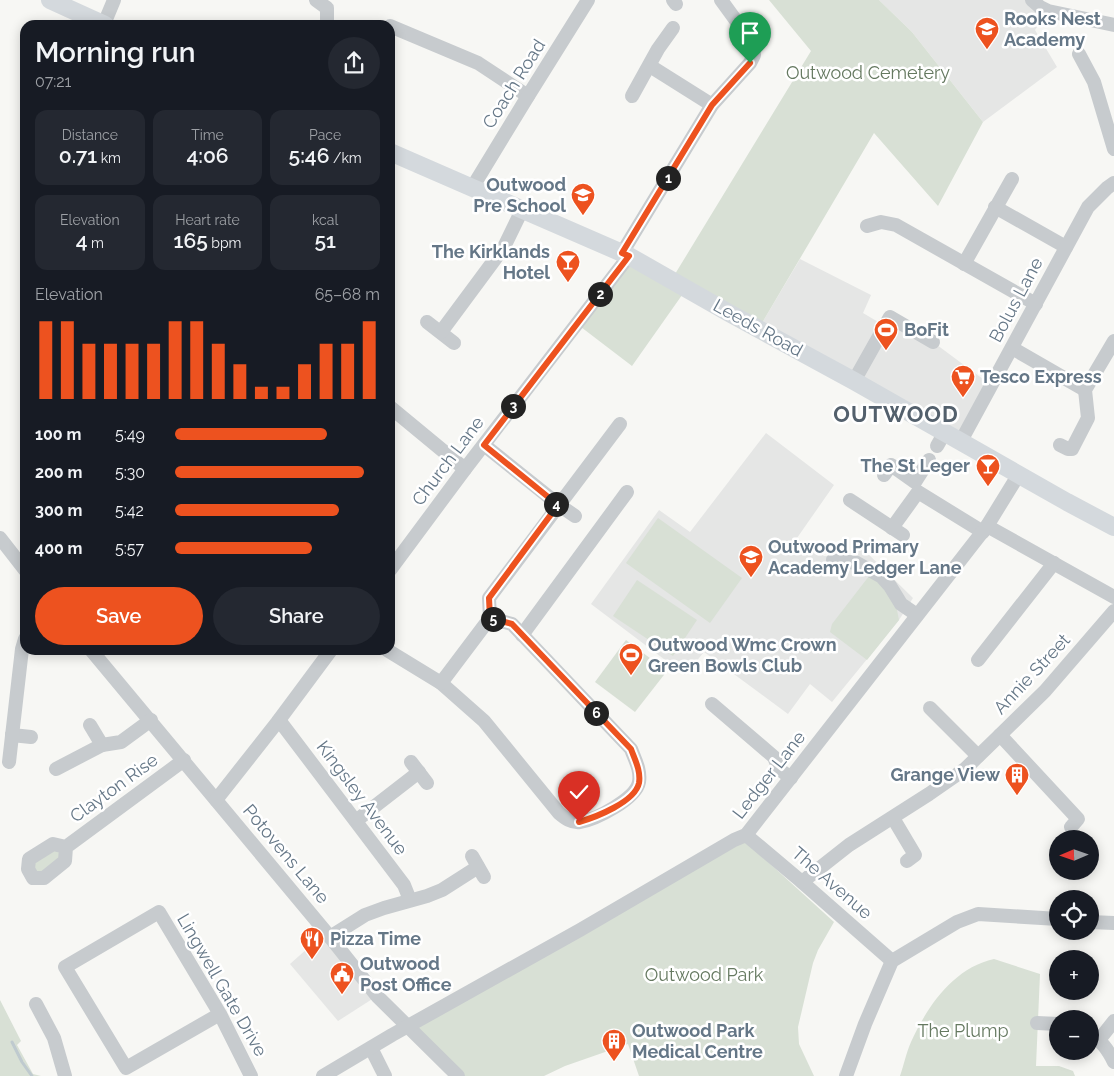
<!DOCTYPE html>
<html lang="en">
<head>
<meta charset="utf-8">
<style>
	body { margin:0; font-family:Raleway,sans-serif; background:#242831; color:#f1f3f6; height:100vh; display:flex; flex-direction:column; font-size:19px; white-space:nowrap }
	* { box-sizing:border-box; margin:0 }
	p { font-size:16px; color:#9ea1a6 }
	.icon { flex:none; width:28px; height:28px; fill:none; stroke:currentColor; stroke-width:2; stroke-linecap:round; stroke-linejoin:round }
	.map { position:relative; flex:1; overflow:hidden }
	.sheet { position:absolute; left:20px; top:20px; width:375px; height:635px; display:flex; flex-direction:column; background:#171b24; border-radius:15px; box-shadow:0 2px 12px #0003 }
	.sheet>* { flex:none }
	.needle { width:32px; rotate:268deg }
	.tools { position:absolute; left:1049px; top:830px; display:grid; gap:10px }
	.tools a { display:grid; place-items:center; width:50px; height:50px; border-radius:50%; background:#171b24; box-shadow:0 2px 12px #0003; font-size:25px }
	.pin { position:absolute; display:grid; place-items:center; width:42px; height:42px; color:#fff; margin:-51px -21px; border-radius:50% 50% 50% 0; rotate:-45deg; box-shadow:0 0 5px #0007 }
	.pin .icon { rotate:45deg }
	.km { position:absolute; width:25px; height:25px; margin:-12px; border-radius:50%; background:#222; color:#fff; font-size:14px; line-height:25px; text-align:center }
	.round { display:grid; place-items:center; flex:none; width:52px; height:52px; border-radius:26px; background:#242831 }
	.headline { display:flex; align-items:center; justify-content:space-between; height:85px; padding:0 15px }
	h1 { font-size:28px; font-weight:600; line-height:38px }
	.stats { display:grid; grid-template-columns:repeat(3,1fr); gap:8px; height:85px; padding:5px 15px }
	.stats div { display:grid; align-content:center; border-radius:12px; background:#242831; text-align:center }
	.stats b { font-size:21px; font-weight:600 }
	.stats small { font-size:14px; font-weight:400 }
	.stats p { font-size:14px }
	.chart { height:140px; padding:10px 15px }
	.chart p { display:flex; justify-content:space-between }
	.chart svg { width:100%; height:90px; margin-top:5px; stroke:#ed521f; stroke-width:6 }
	.action { display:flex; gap:10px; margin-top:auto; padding:10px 15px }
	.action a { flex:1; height:58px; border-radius:30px; background:#ed521f; color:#fff; font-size:20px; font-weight:600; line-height:58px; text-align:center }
	.action a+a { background:#242831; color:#f1f3f6 }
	ul { padding:0 15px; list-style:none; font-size:16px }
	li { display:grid; grid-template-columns:80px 60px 1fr; align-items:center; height:38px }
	li i { height:12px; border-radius:6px; background:#ed521f }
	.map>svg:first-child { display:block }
</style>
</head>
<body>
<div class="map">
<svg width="1114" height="1076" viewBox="0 0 1114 1076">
	<rect width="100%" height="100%" fill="#f7f7f4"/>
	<!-- built -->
	<g fill="#e5e6e5">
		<path d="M879,0H1032L1048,11L1035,30L1057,67L983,122L912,32Z"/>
		<path d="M800,259L871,295L863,313L885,326L890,317L933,342L991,385L961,441L759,328Z"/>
		<path d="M766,433L834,485L797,538L824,556L850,557L860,546L913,598L899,620L832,702L810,684L788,714L704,652L685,675L591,604L659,510L690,532Z"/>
		<path d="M326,932L377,996L338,1021L290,964Z"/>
	</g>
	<!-- green -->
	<g fill="#d8e0d5">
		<path d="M769,0H879L912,32L983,122L938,206L874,133L759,328L687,288L632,366L577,324L629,256L672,279L811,51Z"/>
		<path d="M658,518L742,578L710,623L626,563Z"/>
		<path d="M873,571L901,604L897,610L899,620L867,660L830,632L832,624Z"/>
		<path d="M637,580L697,620L673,656L613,616Z"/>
		<path d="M626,640L667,671L635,712L595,682Z"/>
		<path d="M734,840L747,843L834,922L818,950L813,963L798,1027L799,1044L814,1076H639L628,1044L565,1066L544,1076H458L407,1027Z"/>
		<path d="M53,844L65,861L33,878L29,859Z"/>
		<path d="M994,959L1040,974L1036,1066H1059L1073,1071L1075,1076H900C904,1065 906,1053 911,1042C927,1007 953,968 994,959Z"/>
		<path d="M0,1000L21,1041L17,1045L33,1074L41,1076H0Z"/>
	</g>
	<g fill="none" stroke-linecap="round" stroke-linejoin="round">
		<!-- stream -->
		<path stroke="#bfcacf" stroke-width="3" d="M12,1042L22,1062L32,1076"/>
		<!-- minor -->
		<g stroke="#c7cbce" stroke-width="14">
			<path d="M316,0L327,8V25"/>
			<path d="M673,0L676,4"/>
			<path d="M1032,0L1040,7L1048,11L1114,25"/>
			<path d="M104,24L114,0"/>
			<path d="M390,26L478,63L528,96"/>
			<path d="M1079,54L1094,82L1114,149"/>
			<path d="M650,66L712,105"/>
			<path d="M632,96L658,49L673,28"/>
			<path d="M472,188L528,96L588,0"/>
			<path d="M995,207L1066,247"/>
			<path d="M867,226L881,222L896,225L1036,304"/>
			<path d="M622,253L712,105L750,63L754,55L753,44L721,0"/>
			<path d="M964,264L1012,179"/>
			<path d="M427,322L454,343"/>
			<path d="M441,332L504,247L522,210"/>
			<path d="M1012,348L1085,390"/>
			<path d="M854,381L890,317L933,342"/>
			<path d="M390,407L465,469"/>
			<path d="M961,441L1088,207L1107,188L1114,183"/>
			<path d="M484,445L559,505L575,516"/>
			<path d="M1060,445L1068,449H1072L1088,418L1085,390L1114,341"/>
			<path d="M937,446L945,432"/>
			<path d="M884,475L891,465L915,482L929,460"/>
			<path d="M850,500L903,535"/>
			<path d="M987,526L1114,597"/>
			<path d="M892,528L918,492L983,532"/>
			<path d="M0,538L25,570"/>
			<path d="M833,560L857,563L882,577L890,586L901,604L917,615"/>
			<path d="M390,570L465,469L629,256"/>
			<path d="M490,618L489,598L620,424"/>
			<path d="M522,635L627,492"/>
			<path d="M91,650L330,937L377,996L458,1076"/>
			<path d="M387,650L441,683L484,721L559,813C565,818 571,823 580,822C595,820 636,799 639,782C641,770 635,760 631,749L512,624L490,618"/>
			<path d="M978,660L1054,563"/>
			<path d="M441,683L490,618"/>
			<path d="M712,704L774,757L779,769L791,778"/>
			<path d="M930,708L978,756"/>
			<path d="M279,720L404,885L410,900"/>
			<path d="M12,735L31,737"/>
			<path d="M102,745L121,742L151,720"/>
			<path d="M9,762L22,649L25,639"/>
			<path d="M411,762L427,783"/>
			<path d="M56,769L102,745L90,725"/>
			<path d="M216,800L279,720L331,650"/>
			<path d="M893,818L915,855L907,861"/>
			<path d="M357,820L419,772"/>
			<path d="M1071,827L1078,819L1000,735L1045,691L1114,611"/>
			<path d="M746,835L802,882L892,961"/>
			<path d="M66,847L53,844L29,859L28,869L33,878H44L65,861L66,847L184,760"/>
			<path d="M472,856L484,877"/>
			<path d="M802,882L849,845L929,794L965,769L1000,735"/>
			<path d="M1090,922L1114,923"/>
			<path d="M330,937L365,915L384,908L427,896L442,890L478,867"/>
			<path d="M36,1004L54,1038L65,1076"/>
			<path d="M220,1014L126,1068L65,967L159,912L220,1014L251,1076"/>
			<path d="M1037,1023L1058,1024"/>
			<path d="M1090,1034C1102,1041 1108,1050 1114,1062"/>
			<path d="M1099,1040L1114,1021"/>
			<path d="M371,1048L385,1076"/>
			<path d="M323,1076L392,1035L580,930L734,840L746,835L987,526L1019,474"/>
			<path d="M846,1076L865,1024L892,961L957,922L978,914L1058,919"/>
		</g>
		<!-- major -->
		<g stroke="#d4d9dd" stroke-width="18">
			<path d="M50,0L105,25"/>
			<path d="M390,152L629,256L729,313L854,381L1067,502L1114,527"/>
		</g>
	</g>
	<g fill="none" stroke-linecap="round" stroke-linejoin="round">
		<defs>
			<path id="route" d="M579,822C596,817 635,802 639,783C641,771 635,760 631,749L512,624L490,618L489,598L558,505L484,445L629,256L622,253L712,105L750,63"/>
		</defs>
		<!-- route casing -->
		<use href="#route" stroke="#fff" stroke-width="10"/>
		<!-- route -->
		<use href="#route" stroke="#ed521f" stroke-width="6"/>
	</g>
	<!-- icons -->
	<defs>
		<symbol id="school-pin" viewBox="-11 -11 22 30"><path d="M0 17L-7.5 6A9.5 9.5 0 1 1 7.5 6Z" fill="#ed521f" stroke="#fff"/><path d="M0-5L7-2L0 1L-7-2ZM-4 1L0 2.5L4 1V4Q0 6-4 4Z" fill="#fff"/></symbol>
		<symbol id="bar-pin" viewBox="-11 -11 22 30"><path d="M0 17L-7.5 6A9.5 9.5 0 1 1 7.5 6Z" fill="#ed521f" stroke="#fff"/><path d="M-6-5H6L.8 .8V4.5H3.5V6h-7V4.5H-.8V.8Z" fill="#fff"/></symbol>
		<symbol id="stadium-pin" viewBox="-11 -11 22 30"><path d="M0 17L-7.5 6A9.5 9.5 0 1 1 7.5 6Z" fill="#ed521f" stroke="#fff"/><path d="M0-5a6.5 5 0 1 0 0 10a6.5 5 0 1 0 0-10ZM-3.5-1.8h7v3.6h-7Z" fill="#fff"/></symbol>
		<symbol id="supermarket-pin" viewBox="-11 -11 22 30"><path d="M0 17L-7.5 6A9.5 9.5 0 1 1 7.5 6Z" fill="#ed521f" stroke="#fff"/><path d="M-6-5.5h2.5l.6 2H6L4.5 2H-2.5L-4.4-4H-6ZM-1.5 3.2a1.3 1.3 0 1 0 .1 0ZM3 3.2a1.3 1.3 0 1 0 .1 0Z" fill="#fff"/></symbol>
		<symbol id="building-pin" viewBox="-11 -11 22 30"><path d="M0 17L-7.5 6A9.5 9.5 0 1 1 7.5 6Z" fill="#ed521f" stroke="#fff"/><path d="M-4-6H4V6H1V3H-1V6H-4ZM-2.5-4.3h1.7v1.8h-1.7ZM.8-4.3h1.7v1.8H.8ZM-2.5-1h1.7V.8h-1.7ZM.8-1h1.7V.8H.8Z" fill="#fff"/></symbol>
		<symbol id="restaurant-pin" viewBox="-11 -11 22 30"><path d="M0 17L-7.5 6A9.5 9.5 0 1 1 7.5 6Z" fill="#ed521f" stroke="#fff"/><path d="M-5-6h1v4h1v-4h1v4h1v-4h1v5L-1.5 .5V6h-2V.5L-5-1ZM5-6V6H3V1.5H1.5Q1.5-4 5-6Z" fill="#fff"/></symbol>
		<symbol id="civic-pin" viewBox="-11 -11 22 30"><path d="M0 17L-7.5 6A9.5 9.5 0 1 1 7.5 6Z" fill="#ed521f" stroke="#fff"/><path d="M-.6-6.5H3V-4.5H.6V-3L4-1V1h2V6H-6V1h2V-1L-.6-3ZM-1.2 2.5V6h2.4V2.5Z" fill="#fff"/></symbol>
	</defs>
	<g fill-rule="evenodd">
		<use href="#school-pin" x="973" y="15" width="28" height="38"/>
		<use href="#school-pin" x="569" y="181" width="28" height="38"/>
		<use href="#bar-pin" x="554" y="248" width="28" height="38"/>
		<use href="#stadium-pin" x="872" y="316" width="28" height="38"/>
		<use href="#supermarket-pin" x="949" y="363" width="28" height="38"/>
		<use href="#bar-pin" x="974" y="452" width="28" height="38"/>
		<use href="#school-pin" x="737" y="543" width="28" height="38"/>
		<use href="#stadium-pin" x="617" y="641" width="28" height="38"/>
		<use href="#building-pin" x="1003" y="761" width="28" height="38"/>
		<use href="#restaurant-pin" x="298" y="925" width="28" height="38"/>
		<use href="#civic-pin" x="328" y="960" width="28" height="38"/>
		<use href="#building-pin" x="600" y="1027" width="28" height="38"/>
	</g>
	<g text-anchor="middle" stroke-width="5" stroke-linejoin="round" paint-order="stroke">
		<!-- poi labels -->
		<g font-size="18" font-weight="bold" fill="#657787" stroke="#fff" text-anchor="start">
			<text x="1004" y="25">Rooks Nest<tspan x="1004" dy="21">Academy</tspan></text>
			<text x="566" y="191" text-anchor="end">Outwood<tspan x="566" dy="21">Pre School</tspan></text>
			<text x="550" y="258" text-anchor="end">The Kirklands<tspan x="550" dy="21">Hotel</tspan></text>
			<text x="904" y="336">BoFit</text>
			<text x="980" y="383">Tesco Express</text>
			<text x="970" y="472" text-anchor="end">The St Leger</text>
			<text x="768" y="553">Outwood Primary<tspan x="768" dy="21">Academy Ledger Lane</tspan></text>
			<text x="648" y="651">Outwood Wmc Crown<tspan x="648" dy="21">Green Bowls Club</tspan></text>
			<text x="1000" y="781" text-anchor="end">Grange View</text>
			<text x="330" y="945">Pizza Time</text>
			<text x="360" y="970">Outwood<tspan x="360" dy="21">Post Office</tspan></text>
			<text x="632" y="1037">Outwood Park<tspan x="632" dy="21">Medical Centre</tspan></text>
		</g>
		<!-- park labels -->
		<g font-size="18" fill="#657960" stroke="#fff">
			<text x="868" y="79">Outwood Cemetery</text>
			<text x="704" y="981">Outwood Park</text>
			<text x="963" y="1037">The Plump</text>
		</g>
		<!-- street labels -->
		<g font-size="18" fill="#657787" stroke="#fff">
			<text transform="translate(514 84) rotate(-58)" y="6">Coach Road</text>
			<text transform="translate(1016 300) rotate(-62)" y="6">Bolus Lane</text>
			<text transform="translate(758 328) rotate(29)" y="6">Leeds Road</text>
			<text transform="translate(448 461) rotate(-53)" y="6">Church Lane</text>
			<text transform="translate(1032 674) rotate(-47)" y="6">Annie Street</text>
			<text transform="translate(769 775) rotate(-52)" y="6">Ledger Lane</text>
			<text transform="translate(114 788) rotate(-36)" y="6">Clayton Rise</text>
			<text transform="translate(362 798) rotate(53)" y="6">Kingsley Avenue</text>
			<text transform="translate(286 854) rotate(50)" y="6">Potovens Lane</text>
			<text transform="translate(832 883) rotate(41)" y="6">The Avenue</text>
			<text transform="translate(222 985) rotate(60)" y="6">Lingwell Gate Drive</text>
		</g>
		<!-- district labels -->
		<g font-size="22" font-weight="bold" letter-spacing="1" fill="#53606c" stroke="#fff">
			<text x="896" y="422">OUTWOOD</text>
		</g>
	</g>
</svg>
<div class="tools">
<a><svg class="needle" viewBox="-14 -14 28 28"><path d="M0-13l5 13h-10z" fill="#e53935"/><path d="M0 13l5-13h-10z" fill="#9ea1a6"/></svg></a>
<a><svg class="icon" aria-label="locate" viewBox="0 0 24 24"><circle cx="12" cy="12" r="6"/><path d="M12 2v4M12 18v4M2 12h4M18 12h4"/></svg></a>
<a>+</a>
<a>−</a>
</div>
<div class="pin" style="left:750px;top:63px;background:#1e9e55"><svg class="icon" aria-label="arrive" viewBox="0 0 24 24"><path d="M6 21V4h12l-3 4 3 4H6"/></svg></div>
<div class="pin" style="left:579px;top:822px;background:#d93025"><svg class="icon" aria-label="check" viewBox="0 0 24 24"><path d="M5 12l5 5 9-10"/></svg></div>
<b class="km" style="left:668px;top:178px">1</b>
<b class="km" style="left:600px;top:294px">2</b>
<b class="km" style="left:513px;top:406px">3</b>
<b class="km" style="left:556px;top:504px">4</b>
<b class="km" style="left:493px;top:619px">5</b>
<b class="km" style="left:596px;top:713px">6</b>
<section class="sheet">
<div class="headline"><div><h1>Morning run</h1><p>07:21</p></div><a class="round"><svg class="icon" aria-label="share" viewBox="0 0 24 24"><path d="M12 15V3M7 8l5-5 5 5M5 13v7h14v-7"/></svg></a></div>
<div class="stats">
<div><p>Distance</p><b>0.71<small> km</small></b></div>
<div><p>Time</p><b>4:06</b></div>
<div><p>Pace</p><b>5:46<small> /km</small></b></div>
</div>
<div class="stats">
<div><p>Elevation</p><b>4<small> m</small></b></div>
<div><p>Heart rate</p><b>165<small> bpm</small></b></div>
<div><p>kcal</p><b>51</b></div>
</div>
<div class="chart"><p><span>Elevation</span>65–68 m</p>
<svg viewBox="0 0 160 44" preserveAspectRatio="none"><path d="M5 44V6M15 44V6M25 44V17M35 44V17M45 44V17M55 44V17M65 44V6M75 44V6M85 44V17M95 44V27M105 44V38M115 44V38M125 44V27M135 44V17M145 44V17M155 44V6"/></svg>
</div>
<ul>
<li><b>100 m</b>5:49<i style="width:74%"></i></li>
<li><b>200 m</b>5:30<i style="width:92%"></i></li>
<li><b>300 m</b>5:42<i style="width:80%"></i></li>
<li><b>400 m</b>5:57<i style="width:67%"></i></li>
</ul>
<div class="action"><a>Save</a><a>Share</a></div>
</section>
</div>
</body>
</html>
